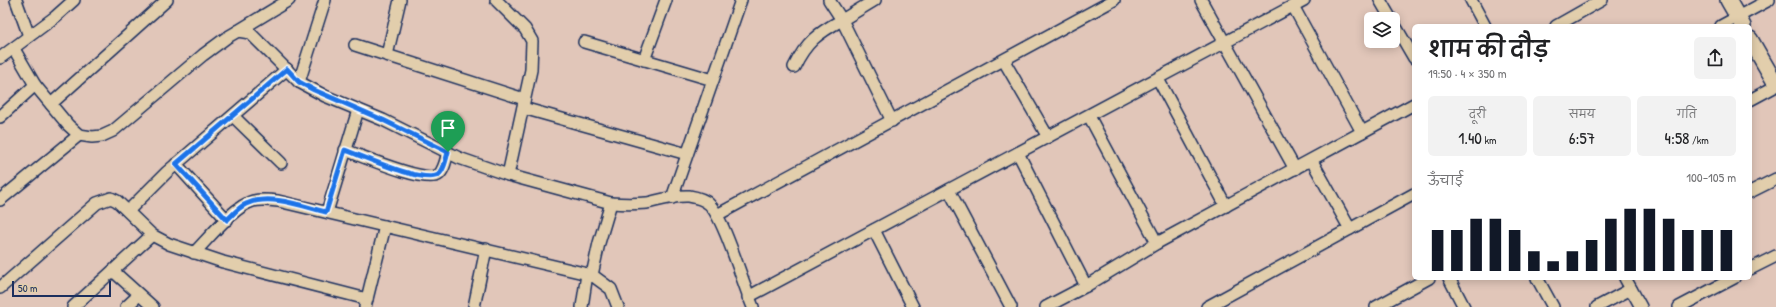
<!DOCTYPE html>
<html lang="hi">
<head>
<meta charset="utf-8">
<style>
	body { margin:0; font-family:"Patrick Hand","Playpen Sans Deva",sans-serif; background:#f2f2f2; color:#202124; height:100vh; display:flex; flex-direction:column; font-size:15px; white-space:nowrap }
	* { box-sizing:border-box; margin:0 }
	p { font-size:13px; color:#757577 }
	.icon { flex:none; width:22px; height:22px; fill:none; stroke:currentColor; stroke-width:2; stroke-linecap:round; stroke-linejoin:round }
	.map { position:relative; flex:1; overflow:hidden }
	.details { position:absolute; left:1412px; top:24px; width:340px; height:256px; display:flex; flex-direction:column; background:#fff; border-radius:6px; box-shadow:0 2px 10px #0003 }
	.details>* { flex:none }
	.controls { position:absolute; left:1364px; top:12px; display:grid; gap:8px }
	.controls a { display:grid; place-items:center; width:36px; height:36px; border-radius:6px; background:#fff; box-shadow:0 2px 10px #0003; font-size:20px }
	.scale { position:absolute; left:12px; bottom:10px; width:99px; box-sizing:border-box; padding-left:4px; border:2px solid #1b2f5e; border-top:0; font-size:11px; line-height:14px; white-space:nowrap; color:#1b2f5e; -webkit-text-stroke:3px #e2ceac; paint-order:stroke }
	.pin { position:absolute; display:grid; place-items:center; width:34px; height:34px; color:#fff; margin:-41px -17px; border-radius:50% 50% 50% 0; rotate:-45deg; box-shadow:0 0 4px #0007 }
	.pin .icon { rotate:45deg }
	.round { display:grid; place-items:center; flex:none; width:42px; height:42px; border-radius:6px; background:#f2f2f2 }
	.head { display:flex; align-items:center; justify-content:space-between; height:68px; padding:0 16px }
	h1 { font-size:22px; font-weight:600; line-height:30px }
	.stats { display:grid; grid-template-columns:repeat(3,1fr); gap:6px; height:68px; padding:4px 16px }
	.stats div { display:grid; align-content:center; border-radius:6px; background:#f2f2f2; text-align:center }
	.stats b { font-size:17px; font-weight:600 }
	.stats small { font-size:11px; font-weight:400 }
	.stats p { font-size:11px }
	.chart { height:112px; padding:8px 16px }
	.chart p { display:flex; justify-content:space-between }
	.chart svg { width:100%; height:72px; margin-top:4px; stroke:#111827; stroke-width:6 }
	.map>svg:first-child { display:block }
</style>
</head>
<body>
<div class="map">
<svg width="1776" height="307" viewBox="0 0 1776 307">
	<rect width="100%" height="100%" fill="#e1c6b9"/>
	<filter id="ink" filterUnits="userSpaceOnUse"><feTurbulence type="fractalNoise" baseFrequency=".025" numOctaves="2"/><feDisplacementMap in="SourceGraphic" scale="8" xChannelSelector="R" yChannelSelector="G"/><feConvolveMatrix kernelMatrix="1 2 1 2 8 2 1 2 1" color-interpolation-filters="sRGB"/></filter>
	<g filter="url(#ink)">
		<g fill="none" stroke-linecap="round" stroke-linejoin="round">
			<defs>
				<g id="street">
					<path d="M16,0L29,36"/>
					<path d="M496,0L525,29L532,41L531,70L508,175"/>
					<path d="M875,0L842,20L892,121"/>
					<path d="M1201,0L1295,169"/>
					<path d="M1380,0L1391,19"/>
					<path d="M1471,0L1485,26"/>
					<path d="M1293,6L1362,132"/>
					<path d="M1393,22L1414,58"/>
					<path d="M1556,26L1602,0"/>
					<path d="M1721,26L1769,0"/>
					<path d="M238,31L289,0"/>
					<path d="M584,42L713,80"/>
					<path d="M355,45L524,99"/>
					<path d="M14,49L35,85L68,125L79,135L92,137L102,136L113,131L203,55L226,38L238,31L250,33L299,82L325,96L383,120L459,158L508,175L611,203C623,204 635,204 647,203C660,200 675,195 689,196C695,197 704,199 709,204C724,218 743,284 753,307"/>
					<path d="M387,55L400,0"/>
					<path d="M0,58L55,17L74,0"/>
					<path d="M644,60L666,0"/>
					<path d="M1004,61L1048,137"/>
					<path d="M794,67C806,42 818,33 842,20L829,0"/>
					<path d="M1158,79L1226,206"/>
					<path d="M299,82L325,0"/>
					<path d="M1750,100L1776,86"/>
					<path d="M51,104L167,0"/>
					<path d="M523,108L687,154"/>
					<path d="M233,116L281,163"/>
					<path d="M1089,116L1157,243"/>
					<path d="M0,117L35,85"/>
					<path d="M345,150C362,156 424,183 438,175C444,171 446,159 448,152"/>
					<path d="M1018,153L1086,286"/>
					<path d="M1312,161L1350,229"/>
					<path d="M176,164L227,220"/>
					<path d="M949,190L1011,307"/>
					<path d="M1750,192L1776,179"/>
					<path d="M672,198L741,0"/>
					<path d="M0,200L79,135"/>
					<path d="M128,211L167,172L287,69"/>
					<path d="M327,212L358,110"/>
					<path d="M717,215L1114,0"/>
					<path d="M874,230L913,307"/>
					<path d="M194,253C208,239 234,206 253,201C261,199 270,200 278,201L592,275L611,289L618,307"/>
					<path d="M1750,269L1776,256"/>
					<path d="M113,271L153,307"/>
					<path d="M592,275L599,243L611,203"/>
					<path d="M1449,278L1464,307"/>
					<path d="M1537,278L1553,307"/>
					<path d="M1625,278L1641,307"/>
					<path d="M0,288L97,203L111,198L117,201L152,235L169,244L223,262L367,299"/>
					<path d="M748,297L1304,0"/>
					<path d="M73,307L152,235"/>
					<path d="M126,307L139,295"/>
					<path d="M365,307L385,226"/>
					<path d="M474,307L486,249"/>
					<path d="M582,307L587,274"/>
					<path d="M1046,307L1086,286L1157,243L1414,104"/>
					<path d="M1207,307L1414,194"/>
					<path d="M1376,307L1429,278"/>
					<path d="M1597,307L1631,289"/>
					<path d="M1679,307L1734,278"/>
				</g>
				<g id="secondary">
					<path d="M1728,0L1743,26"/>
					<path d="M1750,39L1776,84"/>
				</g>
			</defs>
			<!-- street casing -->
			<use href="#street" stroke="#1b2f5e" stroke-width="14"/>
			<!-- secondary casing -->
			<use href="#secondary" stroke="#1b2f5e" stroke-width="18"/>
			<!-- street -->
			<use href="#street" stroke="#e2ceac" stroke-width="11"/>
			<!-- secondary -->
			<use href="#secondary" stroke="#e2ceac" stroke-width="15"/>
		</g>
	</g>
	<g fill="none" stroke-linecap="round" stroke-linejoin="round" filter="url(#ink)">
		<defs>
			<path id="route" d="M287,69L299,82L314,90L383,120L448,152C446,159 444,171 438,175C424,184 362,156 345,150L326,212C302,206 270,193 246,204C239,207 233,214 227,220L176,164Z"/>
		</defs>
		<!-- route casing -->
		<use href="#route" stroke="#fff" stroke-width="8"/>
		<!-- route -->
		<use href="#route" stroke="#1a73e8" stroke-width="5"/>
	</g>
</svg>
<div class="controls">
<a><svg class="icon" aria-label="layers" viewBox="0 0 24 24"><path d="M12 4l9 5-9 5-9-5zM3 14l9 5 9-5"/></svg></a>
</div>
<div class="scale">50 m</div>
<div class="pin" style="left:448px;top:152px;background:#1e9e55"><svg class="icon" aria-label="arrive" viewBox="0 0 24 24"><path d="M6 21V4h12l-3 4 3 4H6"/></svg></div>
<section class="details">
<div class="head"><div><h1>शाम की दौड़</h1><p>19:50 · 4 × 350 m</p></div><a class="round"><svg class="icon" aria-label="share" viewBox="0 0 24 24"><path d="M12 15V3M7 8l5-5 5 5M5 13v7h14v-7"/></svg></a></div>
<div class="stats">
<div><p>दूरी</p><b>1.40<small> km</small></b></div>
<div><p>समय</p><b>6:57</b></div>
<div><p>गति</p><b>4:58<small> /km</small></b></div>
</div>
<div class="chart"><p><span>ऊँचाई</span>100–105 m</p>
<svg viewBox="0 0 160 44" preserveAspectRatio="none"><path d="M5 44V19M15 44V19M25 44V12M35 44V12M45 44V19M55 44V32M65 44V38M75 44V32M85 44V25M95 44V12M105 44V6M115 44V6M125 44V12M135 44V19M145 44V19M155 44V19"/></svg>
</div>
</section>
</div>
</body>
</html>
